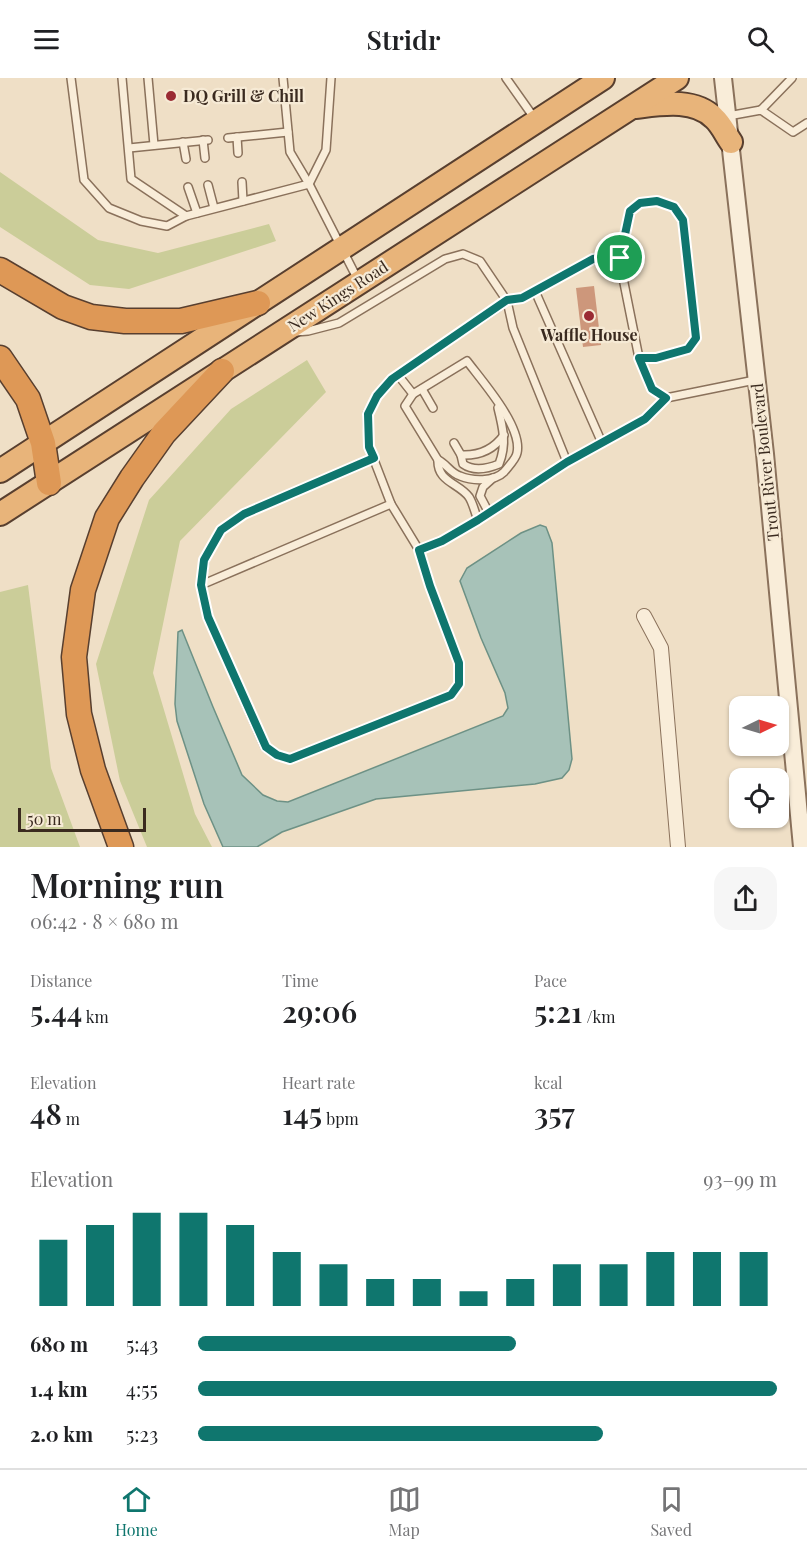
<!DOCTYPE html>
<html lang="en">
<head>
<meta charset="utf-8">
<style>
	body { margin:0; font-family:"Playfair Display",serif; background:#f6f6f6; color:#202124; height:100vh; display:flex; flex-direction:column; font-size:22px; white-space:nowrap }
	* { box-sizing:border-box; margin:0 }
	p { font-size:20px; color:#757577 }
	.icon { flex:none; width:33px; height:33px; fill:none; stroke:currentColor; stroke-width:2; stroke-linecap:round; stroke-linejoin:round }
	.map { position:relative; height:769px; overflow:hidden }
	.panel { display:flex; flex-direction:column; background:#fff; flex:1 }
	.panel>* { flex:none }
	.needle { width:39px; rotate:85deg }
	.buttons { position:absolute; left:729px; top:618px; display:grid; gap:12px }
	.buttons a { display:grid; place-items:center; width:60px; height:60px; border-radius:12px; background:#fff; box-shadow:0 2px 4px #0004; font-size:30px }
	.scale { position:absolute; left:18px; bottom:15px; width:128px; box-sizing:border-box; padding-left:6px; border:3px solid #3a2a1f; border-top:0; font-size:16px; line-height:21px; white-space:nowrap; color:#3a2a1f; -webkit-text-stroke:4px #f6ead5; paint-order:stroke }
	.pin { position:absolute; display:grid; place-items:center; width:51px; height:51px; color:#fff; margin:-26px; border:3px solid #fff; border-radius:50%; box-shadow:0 2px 6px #0007 }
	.round { display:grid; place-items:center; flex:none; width:63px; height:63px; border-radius:18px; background:#f6f6f6 }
	.overview { display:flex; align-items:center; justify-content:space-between; height:102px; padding:0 30px }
	h1 { font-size:33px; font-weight:600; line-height:45px }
	.figures { display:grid; grid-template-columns:repeat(3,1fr); gap:9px; height:102px; padding:6px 30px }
	.figures div { display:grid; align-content:center }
	.figures b { font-size:30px; font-weight:600 }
	.figures small { font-size:16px; font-weight:400 }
	.figures p { font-size:16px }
	.chart { height:168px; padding:12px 30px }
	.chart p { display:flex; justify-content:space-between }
	.chart svg { width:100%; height:108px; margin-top:6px; stroke:#0f766e; stroke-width:6 }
	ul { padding:0 30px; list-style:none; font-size:20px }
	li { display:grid; grid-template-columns:96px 72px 1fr; align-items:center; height:45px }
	li i { height:15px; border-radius:8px; background:#0f766e }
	header { display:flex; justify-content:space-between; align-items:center; height:78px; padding:0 30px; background:#fff; font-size:27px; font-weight:600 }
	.menu { display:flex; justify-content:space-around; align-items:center; height:84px; border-top:2px solid #e0e0e0; background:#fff; font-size:16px; color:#757577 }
	.menu a { display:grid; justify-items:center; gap:3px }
	.menu .selected { color:#0f766e }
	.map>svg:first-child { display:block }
</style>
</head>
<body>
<header><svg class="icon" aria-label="menu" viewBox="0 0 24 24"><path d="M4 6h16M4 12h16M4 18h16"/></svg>Stridr<svg class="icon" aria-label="search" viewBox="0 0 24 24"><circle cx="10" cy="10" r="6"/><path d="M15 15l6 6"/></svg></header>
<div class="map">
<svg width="807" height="769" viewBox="0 0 807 769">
	<rect width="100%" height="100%" fill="#efdfc6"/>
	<!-- green -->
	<g fill="#cbcd99">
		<path d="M0,94L98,162L158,175L269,146L276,163L129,211L90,207L0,149Z"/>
		<path d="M307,282L326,314L180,463L153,595L195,736L212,769H147L120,703L96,586L149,422L231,331Z"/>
		<path d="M28,507L51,690L80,769H0V514Z"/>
	</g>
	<!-- water -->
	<path fill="#a7c2b8" stroke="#6d9185" stroke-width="1.5" d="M540,447L546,449L552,465L572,681L569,692L562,700L535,706L376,721L282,754L257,769H223L204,726L177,643L175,626L178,554L182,552L213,629L242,697L263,717L277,723L288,724L503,638L508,630L505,615L481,560L460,503L467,490L521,455Z"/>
	<!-- building -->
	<path fill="#cd977b" d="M594,208L601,267L583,269L576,210Z"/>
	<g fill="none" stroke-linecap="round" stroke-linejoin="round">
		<defs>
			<g id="service">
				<path d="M71,0L84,102L109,130L141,143L167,148L186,138"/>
				<path d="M122,0L131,101L186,138L309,106L326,72L331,0"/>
				<path d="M148,0L154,67"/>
				<path d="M283,0L290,74L309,106L358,202"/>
				<path d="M506,0L535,41"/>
				<path d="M761,32L792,0"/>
				<path d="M728,38L761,32L793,54L807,45"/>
				<path d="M237,59L238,75"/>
				<path d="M228,60L288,54"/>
				<path d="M203,62L205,80"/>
				<path d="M183,64L186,81"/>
				<path d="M129,70L208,62"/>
				<path d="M242,104L243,123"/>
				<path d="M208,107L214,130"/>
				<path d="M188,109L197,135"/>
				<path d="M535,213L602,365"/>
				<path d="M296,254L308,253L339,245L445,181L463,176L480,183L507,223L522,220L593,181L607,179L619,180"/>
				<path d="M639,280H656L688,271L696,260L683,142L674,129L657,123L640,125L630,133L619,180L639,280L652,311L666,320L755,302"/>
				<path d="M467,283C482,303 523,349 517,375C516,381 508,389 504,394C494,404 472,403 460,398C450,395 447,386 438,382L405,328L413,316Z"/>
				<path d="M398,297L413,316"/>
				<path d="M422,311L433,330"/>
				<path d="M454,365L461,377L463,386C474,394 487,391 499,386C507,366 503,350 498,330"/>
				<path d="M461,377C480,378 494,371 504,357"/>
				<path d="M374,380L244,436L221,452L205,481L201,507L208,539L265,669L277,677L290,681L451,617L459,606V585L430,508L419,472"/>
				<path d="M438,382C437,404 459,405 469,419C473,425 475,435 478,442"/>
				<path d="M567,384L513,250L507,223L392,301L377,318L367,336L369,369L391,426L419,472L442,463L478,442L567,384L645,341L666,320"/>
				<path d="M489,435L480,418L483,409L493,400"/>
				<path d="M201,507L391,426"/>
			</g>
			<path id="minor" d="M644,538L661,570L678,769"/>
			<path id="tertiary" d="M723,0L765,376L802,769"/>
			<g id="trunk">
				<path d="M635,29C661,26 694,20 714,40C721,46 726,57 731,64"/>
				<path d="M0,393L603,0"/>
				<path d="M0,436L677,0"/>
			</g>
			<g id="motorway">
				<path d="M0,192L63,229L91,239L125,243H181L258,225"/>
				<path d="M0,280L28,321L43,365L49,405"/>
				<path d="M121,769L93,692L79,636L74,579L83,512L107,440L132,400L164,355L222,293"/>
			</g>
		</defs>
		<!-- service casing -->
		<use href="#service" stroke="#8a715b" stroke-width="10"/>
		<!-- minor casing -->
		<use href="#minor" stroke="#8a715b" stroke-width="16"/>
		<!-- tertiary casing -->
		<use href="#tertiary" stroke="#8a715b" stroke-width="20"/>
		<!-- trunk casing -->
		<use href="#trunk" stroke="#583f2f" stroke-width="26"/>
		<!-- motorway casing -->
		<use href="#motorway" stroke="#583f2f" stroke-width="27"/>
		<!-- service -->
		<use href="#service" stroke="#f9edd9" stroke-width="7"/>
		<!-- minor -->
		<use href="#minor" stroke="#f9edd9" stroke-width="14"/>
		<!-- tertiary -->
		<use href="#tertiary" stroke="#f9edd9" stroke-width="16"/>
		<!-- trunk -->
		<use href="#trunk" stroke="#e8b47a" stroke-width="22"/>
		<!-- motorway -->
		<use href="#motorway" stroke="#de9856" stroke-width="24"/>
	</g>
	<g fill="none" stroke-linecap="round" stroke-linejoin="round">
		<defs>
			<path id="route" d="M657,123L674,129L683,142L696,260L688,271L656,280H639L652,311L666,320L645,341L567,384L478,442L442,463L419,472L430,508L459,585V606L451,617L290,681L277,677L266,669L208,539L201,507L204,482L221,452L244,436L374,380L369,369L368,336L377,318L392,301L507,222L522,220L593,181L607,179L620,180L630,133L640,125Z"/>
		</defs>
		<!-- route casing -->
		<use href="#route" stroke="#fff" stroke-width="12"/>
		<!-- route -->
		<use href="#route" stroke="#0f766e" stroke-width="8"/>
	</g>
	<!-- markers -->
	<g fill="#9a2b33" stroke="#f6ead5" stroke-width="2">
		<circle cx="171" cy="18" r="6"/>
		<circle cx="589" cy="238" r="6"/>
	</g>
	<g text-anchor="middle" stroke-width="4.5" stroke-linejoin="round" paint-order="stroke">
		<!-- poi labels -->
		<g font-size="16" font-weight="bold" fill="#3a2a1f" stroke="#f6ead5" text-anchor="start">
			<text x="183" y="24">DQ Grill &amp; Chill</text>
			<text x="589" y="263" text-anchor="middle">Waffle House</text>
		</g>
		<!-- street labels -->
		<g font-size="16" fill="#3a2a1f" stroke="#f6ead5">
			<text transform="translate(338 218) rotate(-33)" y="6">New Kings Road</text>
			<text transform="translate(765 384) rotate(-96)" y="6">Trout River Boulevard</text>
		</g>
	</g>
</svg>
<div class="buttons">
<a><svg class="needle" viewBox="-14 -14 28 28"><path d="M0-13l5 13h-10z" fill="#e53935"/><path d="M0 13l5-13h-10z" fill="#757577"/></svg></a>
<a><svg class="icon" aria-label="locate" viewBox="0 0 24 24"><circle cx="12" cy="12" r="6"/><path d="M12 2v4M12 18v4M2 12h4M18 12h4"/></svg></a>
</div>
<div class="scale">50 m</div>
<div class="pin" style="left:620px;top:180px;background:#1e9e55"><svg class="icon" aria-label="arrive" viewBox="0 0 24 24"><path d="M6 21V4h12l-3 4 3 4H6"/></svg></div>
</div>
<section class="panel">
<div class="overview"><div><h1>Morning run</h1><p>06:42 · 8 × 680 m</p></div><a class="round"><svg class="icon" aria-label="share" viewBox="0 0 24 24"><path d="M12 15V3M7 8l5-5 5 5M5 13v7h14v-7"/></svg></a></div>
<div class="figures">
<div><p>Distance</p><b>5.44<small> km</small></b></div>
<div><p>Time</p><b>29:06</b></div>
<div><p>Pace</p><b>5:21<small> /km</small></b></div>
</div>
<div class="figures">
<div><p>Elevation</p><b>48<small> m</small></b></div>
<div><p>Heart rate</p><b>145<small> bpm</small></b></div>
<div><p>kcal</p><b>357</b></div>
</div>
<div class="chart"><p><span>Elevation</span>93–99 m</p>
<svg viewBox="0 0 160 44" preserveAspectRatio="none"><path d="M5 44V17M15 44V11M25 44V6M35 44V6M45 44V11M55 44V22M65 44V27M75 44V33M85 44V33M95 44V38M105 44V33M115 44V27M125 44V27M135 44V22M145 44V22M155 44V22"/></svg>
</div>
<ul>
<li><b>680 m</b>5:43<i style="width:55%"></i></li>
<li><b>1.4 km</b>4:55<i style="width:100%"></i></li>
<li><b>2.0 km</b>5:23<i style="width:70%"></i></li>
</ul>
</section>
<nav class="menu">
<a class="selected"><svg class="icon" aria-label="home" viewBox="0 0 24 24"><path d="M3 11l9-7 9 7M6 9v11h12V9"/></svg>Home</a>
<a><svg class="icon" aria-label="map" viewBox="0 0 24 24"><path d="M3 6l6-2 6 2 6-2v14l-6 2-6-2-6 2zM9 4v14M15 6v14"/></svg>Map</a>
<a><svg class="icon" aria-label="saved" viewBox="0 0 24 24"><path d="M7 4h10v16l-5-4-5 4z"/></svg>Saved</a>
</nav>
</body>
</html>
